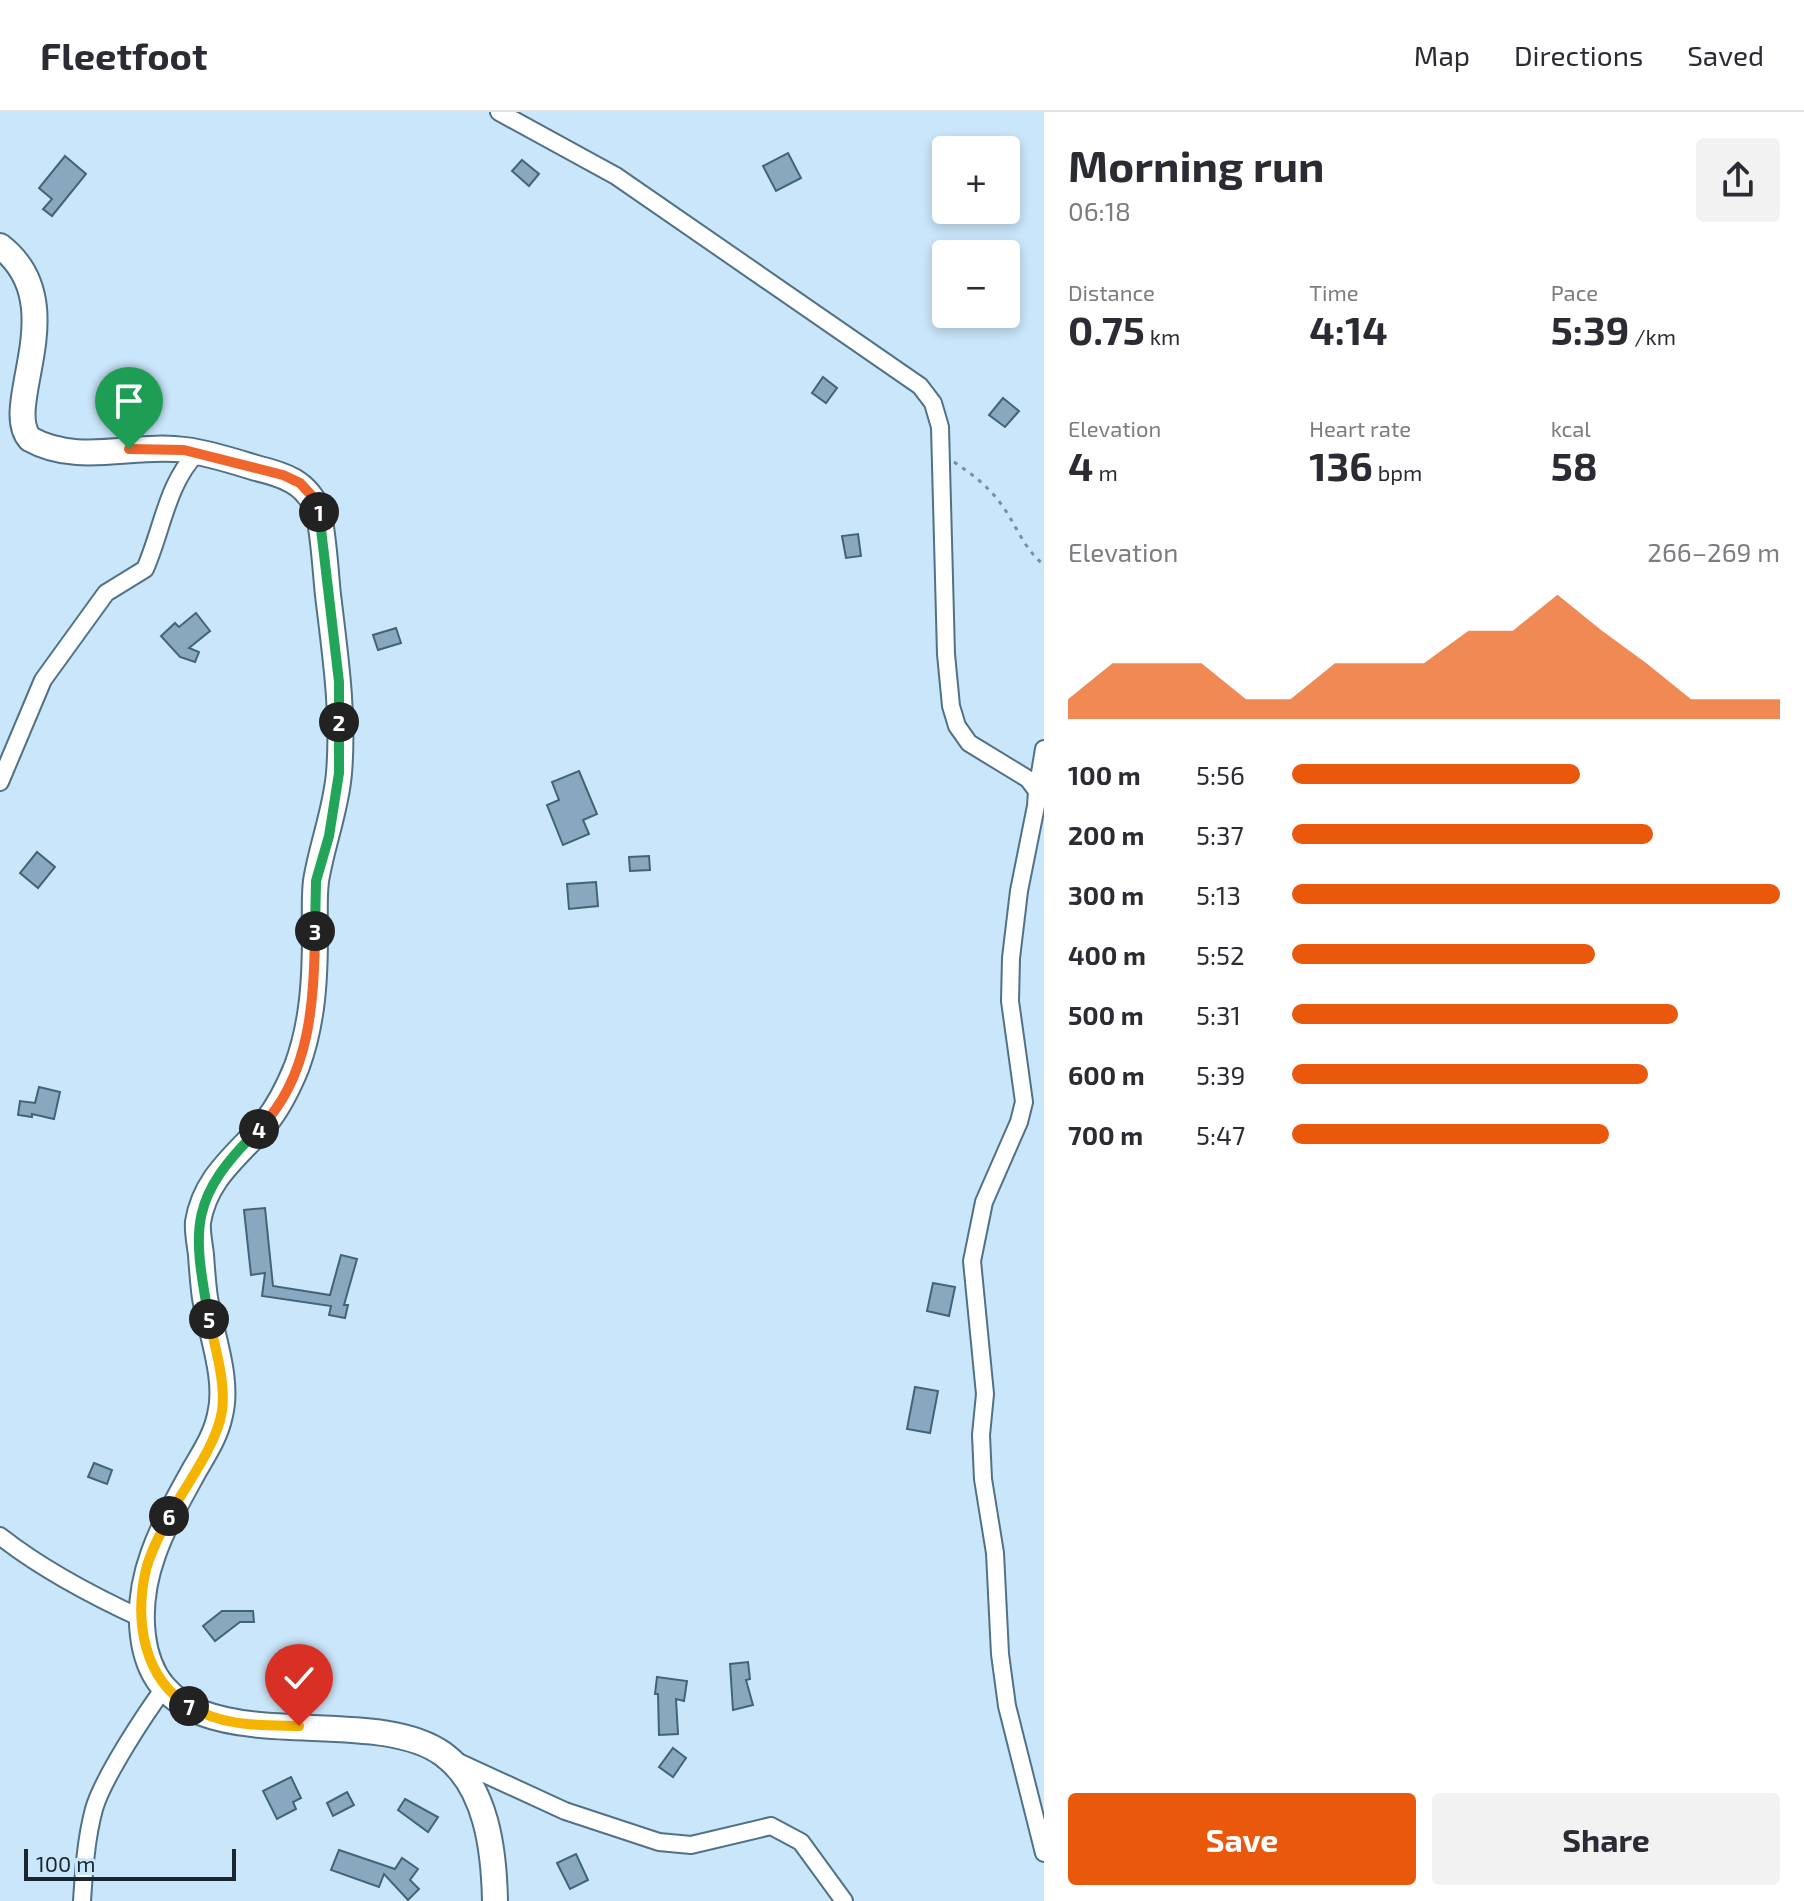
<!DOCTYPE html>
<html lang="en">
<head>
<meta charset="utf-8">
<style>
	body { margin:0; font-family:"Exo 2",sans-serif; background:#f2f2f3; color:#2b2b33; height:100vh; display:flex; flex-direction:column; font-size:30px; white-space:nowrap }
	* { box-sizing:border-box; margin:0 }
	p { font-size:26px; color:#7c7c81 }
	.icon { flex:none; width:44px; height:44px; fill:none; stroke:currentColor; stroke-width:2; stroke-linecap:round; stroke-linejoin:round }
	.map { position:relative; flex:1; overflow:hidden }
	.details { display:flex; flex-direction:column; background:#fff; width:760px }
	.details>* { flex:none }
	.controls { position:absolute; left:932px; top:24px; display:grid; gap:16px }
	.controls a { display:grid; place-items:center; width:88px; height:88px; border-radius:8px; background:#fff; box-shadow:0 4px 12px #0003; font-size:40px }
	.scale { position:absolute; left:24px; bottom:20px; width:212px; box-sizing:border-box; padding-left:8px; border:4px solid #192730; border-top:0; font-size:22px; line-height:28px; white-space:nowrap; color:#192730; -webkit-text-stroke:6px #cae6fa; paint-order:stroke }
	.pin { position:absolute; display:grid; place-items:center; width:68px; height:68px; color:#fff; margin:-82px -34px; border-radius:50% 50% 50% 0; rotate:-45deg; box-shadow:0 0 8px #0007 }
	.pin .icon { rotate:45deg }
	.km { position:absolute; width:40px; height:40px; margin:-20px; border-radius:50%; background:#222; color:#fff; font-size:22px; line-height:40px; text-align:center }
	.round { display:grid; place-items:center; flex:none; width:84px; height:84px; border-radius:8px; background:#f2f2f3 }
	.overview { display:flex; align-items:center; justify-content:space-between; height:136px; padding:0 24px }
	h1 { font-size:44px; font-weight:700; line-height:60px }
	.figures { display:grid; grid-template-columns:repeat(3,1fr); gap:12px; height:136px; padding:8px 24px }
	.figures div { display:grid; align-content:center }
	.figures b { font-size:40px; font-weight:700 }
	.figures small { font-size:22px; font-weight:400 }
	.figures p { font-size:22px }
	.chart { height:224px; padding:16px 24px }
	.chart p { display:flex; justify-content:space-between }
	.chart svg { width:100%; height:144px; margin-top:8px; fill:#ea580c; opacity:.7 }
	.cta { display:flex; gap:16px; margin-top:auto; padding:16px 24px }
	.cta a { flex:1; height:92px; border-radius:8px; background:#ea580c; color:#fff; font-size:32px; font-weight:700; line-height:92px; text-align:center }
	.cta a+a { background:#f2f2f3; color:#2b2b33 }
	ul { padding:0 24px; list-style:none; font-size:26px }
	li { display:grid; grid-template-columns:128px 96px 1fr; align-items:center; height:60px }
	li i { height:20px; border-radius:10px; background:#ea580c }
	header { display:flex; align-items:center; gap:48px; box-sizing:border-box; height:112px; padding:0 40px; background:#fff; border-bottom:2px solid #e1e1e2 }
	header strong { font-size:38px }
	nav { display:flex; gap:44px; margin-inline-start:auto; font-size:28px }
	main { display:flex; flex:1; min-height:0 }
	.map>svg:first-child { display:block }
</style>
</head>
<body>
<header>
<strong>Fleetfoot</strong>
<nav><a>Map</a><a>Directions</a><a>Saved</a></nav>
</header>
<main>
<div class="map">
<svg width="1044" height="1789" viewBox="0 0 1044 1789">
	<rect width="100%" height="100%" fill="#cae6fa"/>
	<!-- building -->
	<g fill="#87a8bf" stroke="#436377" stroke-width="2">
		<path d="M788,41L801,66L776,79L763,54Z"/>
		<path d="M65,44L86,62L52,104L43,97L52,87L39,76Z"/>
		<path d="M522,48L539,62L529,74L512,59Z"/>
		<path d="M823,265L837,276L826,291L812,281Z"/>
		<path d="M1003,286L1019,299L1005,315L989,303Z"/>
		<path d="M858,422L861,444L846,446L842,424Z"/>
		<path d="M196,501L210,519L189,536L199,540L195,550L180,545L161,524L175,511L179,515Z"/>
		<path d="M396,516L401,531L378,538L373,523Z"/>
		<path d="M579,659L597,702L583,708L589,722L563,733L547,693L559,688L552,670Z"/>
		<path d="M37,740L55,755L38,776L20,761Z"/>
		<path d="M649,744L650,758L630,759L629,745Z"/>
		<path d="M596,770L598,794L569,797L567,772Z"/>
		<path d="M39,975L60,980L54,1007L32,1002V1005L18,1003L20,989L35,991Z"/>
		<path d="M265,1096L273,1174L330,1183L341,1143L357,1147L344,1193H348L345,1206L329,1203L331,1194L262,1184L265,1161L251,1163L244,1098Z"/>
		<path d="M933,1171L955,1175L949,1204L927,1199Z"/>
		<path d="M915,1275L938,1279L930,1321L907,1317Z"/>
		<path d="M94,1351L112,1358L107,1372L88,1365Z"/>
		<path d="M222,1499H253L254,1510H240L215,1529L203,1514Z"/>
		<path d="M748,1550L750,1567L746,1568L753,1593L733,1598L730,1552Z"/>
		<path d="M657,1565L687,1569L684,1589L676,1587L678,1622L659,1623L658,1582H655Z"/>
		<path d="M673,1636L686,1646L673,1665L659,1655Z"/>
		<path d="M291,1665L301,1686L293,1690L296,1697L277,1707L263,1679Z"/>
		<path d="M347,1680L354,1693L333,1704L327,1691Z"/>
		<path d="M405,1687L438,1705L428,1720L398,1698Z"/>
		<path d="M339,1738L395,1757L402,1746L418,1757L410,1768L419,1777L408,1788L384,1762L379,1775L331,1758Z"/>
		<path d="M576,1742L588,1768L570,1777L557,1751Z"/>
	</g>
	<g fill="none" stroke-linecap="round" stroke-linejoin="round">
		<defs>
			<g id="street">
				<path d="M499,0L616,64L920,274L933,291L940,315L946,542L951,594L957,614L969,631L1028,667L1037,679L1036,694L1019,779L1011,846L1010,889L1024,990L1019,1010L984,1090L972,1149L985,1282L981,1323L983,1367L995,1441L1000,1542L1007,1594L1044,1741"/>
				<path d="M0,670L43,568L106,481L145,457C162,419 167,371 197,341"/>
				<path d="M1041,678L1037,679L1044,637"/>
				<path d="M0,1424C43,1458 93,1484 143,1507"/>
				<path d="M454,1648L565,1699L659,1730L691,1733L771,1714L801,1730L844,1789"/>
				<path d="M82,1789C84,1758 86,1727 94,1697C103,1666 145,1602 165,1575"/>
			</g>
			<path id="secondary" d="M0,134C75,192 0,294 30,327C78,354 134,331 185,338C209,341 233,349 256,356C285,363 306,370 318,398C324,426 325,454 328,483C335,541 344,601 339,661C336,698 322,732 316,769C314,785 315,803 315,820C315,866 313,910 297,954C289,974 278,996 264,1013C237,1044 205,1066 198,1110C197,1120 200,1133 201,1143C202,1157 203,1172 205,1186C211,1222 229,1267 220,1303C216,1323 205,1340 195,1357C166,1410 135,1461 143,1524C160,1664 362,1584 443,1642C487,1674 494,1739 495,1789"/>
		</defs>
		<!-- street casing -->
		<use href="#street" stroke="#517186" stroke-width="20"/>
		<!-- secondary casing -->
		<use href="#secondary" stroke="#517186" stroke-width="28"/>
		<!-- path -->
		<path stroke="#7a909f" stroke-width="3" stroke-dasharray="4 6" stroke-linecap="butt" d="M954,350C972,362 988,374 1001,392C1016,412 1023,436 1044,453"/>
		<!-- street -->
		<use href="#street" stroke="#fff" stroke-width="16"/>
		<!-- secondary -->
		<use href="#secondary" stroke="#fff" stroke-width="24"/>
	</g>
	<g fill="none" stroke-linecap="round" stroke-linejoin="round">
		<defs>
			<path id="split-1" d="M129,337L184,338L283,363L300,371L312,384L319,400"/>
			<path id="split-2" d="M319,400L339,570V610"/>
			<path id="split-3" d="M315,819L316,769L329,724L339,661V610"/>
			<path id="split-4" d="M259,1017C311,965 314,888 315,819"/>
			<path id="split-5" d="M209,1207C192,1114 189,1086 259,1017"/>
			<path id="split-6" d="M169,1404C185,1374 217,1333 222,1299C226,1270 215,1236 209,1207"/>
			<path id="split-7" d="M169,1404C160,1423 149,1442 145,1462C135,1510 144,1567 189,1594"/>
			<path id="split-8" d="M189,1594C224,1615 260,1613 299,1614"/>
		</defs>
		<!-- split-1 casing -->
		<use href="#split-1" stroke="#fff" stroke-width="16"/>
		<!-- split-2 casing -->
		<use href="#split-2" stroke="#fff" stroke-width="16"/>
		<!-- split-3 casing -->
		<use href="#split-3" stroke="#fff" stroke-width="16"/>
		<!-- split-4 casing -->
		<use href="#split-4" stroke="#fff" stroke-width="16"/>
		<!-- split-5 casing -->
		<use href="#split-5" stroke="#fff" stroke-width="16"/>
		<!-- split-6 casing -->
		<use href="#split-6" stroke="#fff" stroke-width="16"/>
		<!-- split-7 casing -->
		<use href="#split-7" stroke="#fff" stroke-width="16"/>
		<!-- split-8 casing -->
		<use href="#split-8" stroke="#fff" stroke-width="16"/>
		<!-- split-1 -->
		<use href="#split-1" stroke="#f0652b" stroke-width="10"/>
		<!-- split-2 -->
		<use href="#split-2" stroke="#22a559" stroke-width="10"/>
		<!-- split-3 -->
		<use href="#split-3" stroke="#22a559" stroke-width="10"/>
		<!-- split-4 -->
		<use href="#split-4" stroke="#f0652b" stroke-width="10"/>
		<!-- split-5 -->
		<use href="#split-5" stroke="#22a559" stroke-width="10"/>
		<!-- split-6 -->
		<use href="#split-6" stroke="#f5b400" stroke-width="10"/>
		<!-- split-7 -->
		<use href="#split-7" stroke="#f5b400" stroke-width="10"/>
		<!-- split-8 -->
		<use href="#split-8" stroke="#f5b400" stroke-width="10"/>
	</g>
</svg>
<div class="controls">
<a>+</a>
<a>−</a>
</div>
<div class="scale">100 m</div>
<div class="pin" style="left:129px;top:337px;background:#1e9e55"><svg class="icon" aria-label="arrive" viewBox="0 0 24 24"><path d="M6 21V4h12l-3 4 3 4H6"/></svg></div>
<div class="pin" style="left:299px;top:1614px;background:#d93025"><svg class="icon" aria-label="check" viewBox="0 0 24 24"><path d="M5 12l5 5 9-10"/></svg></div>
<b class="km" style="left:319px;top:400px">1</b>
<b class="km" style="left:339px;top:610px">2</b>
<b class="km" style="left:315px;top:819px">3</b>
<b class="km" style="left:259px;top:1017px">4</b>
<b class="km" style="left:209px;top:1207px">5</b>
<b class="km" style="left:169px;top:1404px">6</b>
<b class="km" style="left:189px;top:1594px">7</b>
</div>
<section class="details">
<div class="overview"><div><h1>Morning run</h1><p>06:18</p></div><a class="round"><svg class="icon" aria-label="share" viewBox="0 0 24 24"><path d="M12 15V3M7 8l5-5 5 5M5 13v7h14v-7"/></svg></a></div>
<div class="figures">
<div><p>Distance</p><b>0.75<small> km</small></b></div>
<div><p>Time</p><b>4:14</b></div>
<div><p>Pace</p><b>5:39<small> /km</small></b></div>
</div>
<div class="figures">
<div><p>Elevation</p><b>4<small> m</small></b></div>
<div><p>Heart rate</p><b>136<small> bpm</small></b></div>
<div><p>kcal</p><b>58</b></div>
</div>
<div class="chart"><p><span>Elevation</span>266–269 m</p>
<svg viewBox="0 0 160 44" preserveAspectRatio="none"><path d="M0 44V38L10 27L20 27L30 27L40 38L50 38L60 27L70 27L80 27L90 17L100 17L110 6L120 17L130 27L140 38L150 38L160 38V44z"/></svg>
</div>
<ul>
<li><b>100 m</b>5:56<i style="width:59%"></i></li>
<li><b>200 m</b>5:37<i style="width:74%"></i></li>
<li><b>300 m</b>5:13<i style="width:100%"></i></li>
<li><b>400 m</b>5:52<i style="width:62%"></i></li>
<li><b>500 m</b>5:31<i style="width:79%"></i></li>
<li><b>600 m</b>5:39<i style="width:73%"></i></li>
<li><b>700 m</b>5:47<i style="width:65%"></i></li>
</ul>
<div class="cta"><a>Save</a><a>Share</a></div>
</section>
</main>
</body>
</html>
